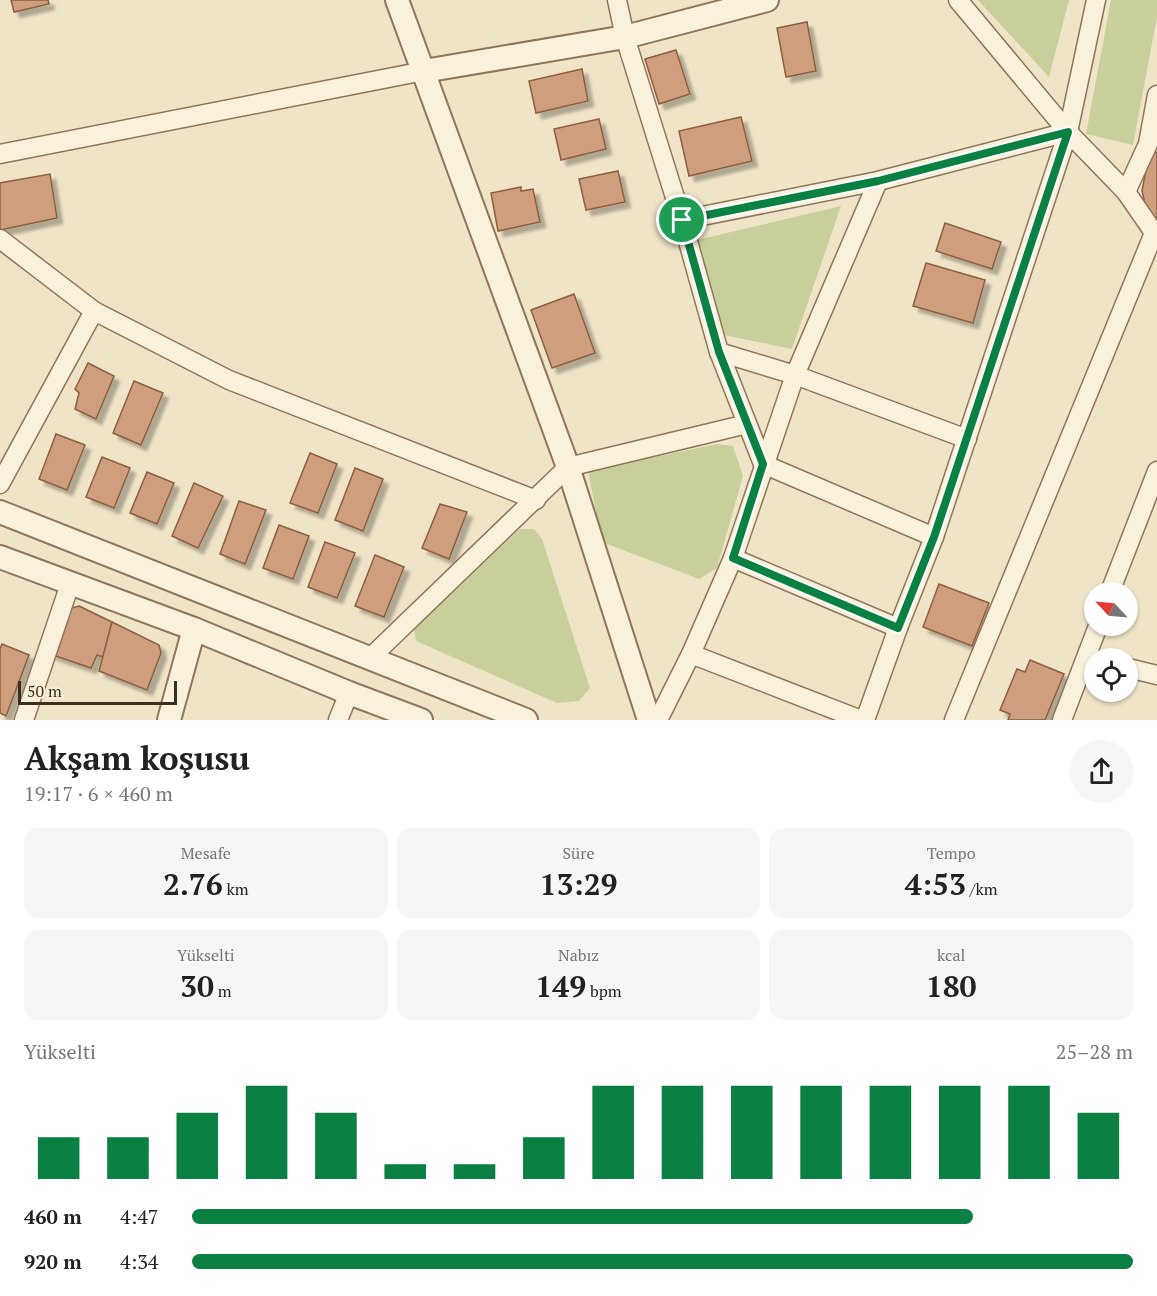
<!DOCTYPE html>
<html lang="tr">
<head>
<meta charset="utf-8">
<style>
	body { margin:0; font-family:"PT Serif",serif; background:#f6f6f6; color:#222; height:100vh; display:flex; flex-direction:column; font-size:22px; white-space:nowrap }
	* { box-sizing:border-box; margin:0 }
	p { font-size:20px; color:#767676 }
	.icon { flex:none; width:33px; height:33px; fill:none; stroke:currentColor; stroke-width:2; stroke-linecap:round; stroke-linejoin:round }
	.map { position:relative; height:720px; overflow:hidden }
	.sheet { display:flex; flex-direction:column; background:#fff; flex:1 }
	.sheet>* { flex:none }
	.needle { width:39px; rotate:296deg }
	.tools { position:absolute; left:1084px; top:582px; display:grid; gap:12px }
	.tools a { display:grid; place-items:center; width:54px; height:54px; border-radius:50%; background:#fff; box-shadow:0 2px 4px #0004; font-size:30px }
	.scale { position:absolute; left:18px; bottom:15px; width:159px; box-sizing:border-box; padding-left:6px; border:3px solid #3d2e20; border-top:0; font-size:16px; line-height:21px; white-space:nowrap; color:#3d2e20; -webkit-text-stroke:4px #f7eed8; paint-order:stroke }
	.pin { position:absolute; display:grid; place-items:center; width:51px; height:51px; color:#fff; margin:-26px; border:3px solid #fff; border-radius:50%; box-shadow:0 2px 6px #0007 }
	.round { display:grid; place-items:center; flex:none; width:63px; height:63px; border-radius:32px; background:#f6f6f6 }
	.head { display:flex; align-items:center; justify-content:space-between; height:102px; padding:0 24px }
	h1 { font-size:33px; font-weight:800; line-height:45px }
	.metrics { display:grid; grid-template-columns:repeat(3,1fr); gap:9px; height:102px; padding:6px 24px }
	.metrics div { display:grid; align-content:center; border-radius:15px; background:#f6f6f6; text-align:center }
	.metrics b { font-size:30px; font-weight:800 }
	.metrics small { font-size:16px; font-weight:400 }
	.metrics p { font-size:16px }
	.chart { height:168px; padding:12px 24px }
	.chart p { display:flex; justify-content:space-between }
	.chart svg { width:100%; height:108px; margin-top:6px; stroke:#0b8043; stroke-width:6 }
	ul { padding:0 24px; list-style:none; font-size:20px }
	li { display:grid; grid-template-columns:96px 72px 1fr; align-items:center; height:45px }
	li i { height:15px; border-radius:8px; background:#0b8043 }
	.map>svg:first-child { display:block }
</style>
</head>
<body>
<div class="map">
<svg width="1157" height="720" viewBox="0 0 1157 720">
	<defs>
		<filter id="shadow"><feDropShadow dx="5.5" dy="5.5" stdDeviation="1.5" flood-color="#0004"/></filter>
	</defs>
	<rect width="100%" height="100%" fill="#f0e4c8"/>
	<!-- green -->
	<g fill="#c9cf9b">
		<path d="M978,0H1069L1049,77Z"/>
		<path d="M1111,0H1157V17L1133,145L1086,134Z"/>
		<path d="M841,206L792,349L724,335L693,241Z"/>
		<path d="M717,444L733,446L743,476L717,568L699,579L602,542L588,471Z"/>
		<path d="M520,529H534L542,539L590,688L579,701L557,703L416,641L413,624Z"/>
	</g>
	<!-- building -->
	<g fill="#cf9f7d" stroke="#8d5f41" stroke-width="1.5" filter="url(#shadow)">
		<path d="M11,0H48L49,4L14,12Z"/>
		<path d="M807,22L816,71L786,77L777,28Z"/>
		<path d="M676,50L690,94L659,104L645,59Z"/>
		<path d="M582,69L588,101L536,113L529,81Z"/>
		<path d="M741,117L752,161L689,176L679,131Z"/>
		<path d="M599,119L606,149L561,160L554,129Z"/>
		<path d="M1157,152V217L1155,218L1146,208L1142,191L1149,154Z"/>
		<path d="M618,171L625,202L586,210L579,179Z"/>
		<path d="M50,174L57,218L0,230V183Z"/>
		<path d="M521,187V191L533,189L540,222L498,231L491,193Z"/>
		<path d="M945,223L1001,242L992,269L936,251Z"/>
		<path d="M926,263L985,280L973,323L913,306Z"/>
		<path d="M574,294L595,353L552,368L531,310Z"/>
		<path d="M88,363L114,376L96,419L75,409L79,393L75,389Z"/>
		<path d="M134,381L163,393L141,445L113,433Z"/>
		<path d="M56,434L85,445L67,490L39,479Z"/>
		<path d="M310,453L337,464L318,513L290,503Z"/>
		<path d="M102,457L130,468L114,508L86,497Z"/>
		<path d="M355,468L383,479L363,531L335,520Z"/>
		<path d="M147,472L174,483L157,524L130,513Z"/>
		<path d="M194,483L223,496L198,548L172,536Z"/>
		<path d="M239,501L266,510L245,564L220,554Z"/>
		<path d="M440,504L467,512L449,559L422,548Z"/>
		<path d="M279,525L309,536L293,579L263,568Z"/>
		<path d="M325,542L355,553L337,598L308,587Z"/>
		<path d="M375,555L404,567L384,617L355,606Z"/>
		<path d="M939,584L989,603L972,646L923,627Z"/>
		<path d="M79,606L112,622L103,657L97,655L91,668L50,654L64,610Z"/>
		<path d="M112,622L159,645L161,653L147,690L99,671Z"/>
		<path d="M2,644L29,655L6,716L0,713V649Z"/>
		<path d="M1030,660L1064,674L1045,720H1008L1010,714L1000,710L1017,669L1025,672Z"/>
	</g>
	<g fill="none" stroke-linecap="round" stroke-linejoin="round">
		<defs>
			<g id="minor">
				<path d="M617,0L625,37L682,220L719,352L763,464L934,537"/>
				<path d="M958,0L1068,132L1126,192L1157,237"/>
				<path d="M0,154L424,71"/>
				<path d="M1126,192L1148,144L1157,95"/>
				<path d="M682,220L878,181L1068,132"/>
				<path d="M0,239L94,311L229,380L536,500"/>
				<path d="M719,352L795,375L967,439"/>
				<path d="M0,484L94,311"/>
				<path d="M733,558L898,628"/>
				<path d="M1110,592L1157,471"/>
				<path d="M691,654L861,720"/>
				<path d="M369,659L568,467L747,424"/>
				<path d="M1128,668L1157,675"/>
				<path d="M24,720L70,584"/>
				<path d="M338,720L349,693"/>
				<path d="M658,720L691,654L733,558L795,375L878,181"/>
				<path d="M865,720L898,628L934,537L1068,132L1096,0"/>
				<path d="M954,720L1154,233H1157"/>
				<path d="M1062,720L1098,626"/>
			</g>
			<g id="tertiary">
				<path d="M397,0L568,467L649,720"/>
				<path d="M424,71L625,37L767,0"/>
				<path d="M0,512L526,720"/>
				<path d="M0,557L194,629L349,693L421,720"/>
				<path d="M169,720L194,629"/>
			</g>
		</defs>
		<!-- minor casing -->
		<use href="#minor" stroke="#8d765c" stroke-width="21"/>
		<!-- tertiary casing -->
		<use href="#tertiary" stroke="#8d765c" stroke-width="26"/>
		<!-- minor -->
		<use href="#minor" stroke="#faf1dc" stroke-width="18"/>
		<!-- tertiary -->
		<use href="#tertiary" stroke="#faf1dc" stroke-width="22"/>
	</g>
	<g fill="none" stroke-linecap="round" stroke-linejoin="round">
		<defs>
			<path id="route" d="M1068,132L934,537L898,628L733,558L763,464L719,352L682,220L878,181Z"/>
		</defs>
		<!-- route casing -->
		<use href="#route" stroke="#fff" stroke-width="12"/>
		<!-- route -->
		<use href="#route" stroke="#0b8043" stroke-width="8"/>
	</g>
</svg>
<div class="tools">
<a><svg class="needle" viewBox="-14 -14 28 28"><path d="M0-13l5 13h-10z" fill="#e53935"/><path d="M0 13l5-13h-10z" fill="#767676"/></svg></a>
<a><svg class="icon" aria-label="locate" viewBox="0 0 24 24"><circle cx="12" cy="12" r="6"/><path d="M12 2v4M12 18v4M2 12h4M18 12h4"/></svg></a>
</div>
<div class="scale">50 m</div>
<div class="pin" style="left:682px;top:220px;background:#1e9e55"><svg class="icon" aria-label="arrive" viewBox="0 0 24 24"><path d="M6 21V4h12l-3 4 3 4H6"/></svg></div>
</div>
<section class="sheet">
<div class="head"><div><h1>Akşam koşusu</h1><p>19:17 · 6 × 460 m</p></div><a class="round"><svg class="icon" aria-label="share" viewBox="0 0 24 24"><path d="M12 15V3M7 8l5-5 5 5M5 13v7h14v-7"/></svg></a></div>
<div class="metrics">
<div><p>Mesafe</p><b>2.76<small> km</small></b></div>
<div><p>Süre</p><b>13:29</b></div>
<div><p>Tempo</p><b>4:53<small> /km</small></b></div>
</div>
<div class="metrics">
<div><p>Yükselti</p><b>30<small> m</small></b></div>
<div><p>Nabız</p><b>149<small> bpm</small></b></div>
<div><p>kcal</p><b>180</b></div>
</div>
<div class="chart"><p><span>Yükselti</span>25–28 m</p>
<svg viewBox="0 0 160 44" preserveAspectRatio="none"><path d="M5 44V27M15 44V27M25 44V17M35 44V6M45 44V17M55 44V38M65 44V38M75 44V27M85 44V6M95 44V6M105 44V6M115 44V6M125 44V6M135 44V6M145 44V6M155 44V17"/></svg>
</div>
<ul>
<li><b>460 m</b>4:47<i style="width:83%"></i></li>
<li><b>920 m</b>4:34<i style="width:100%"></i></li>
</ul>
</section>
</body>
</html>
